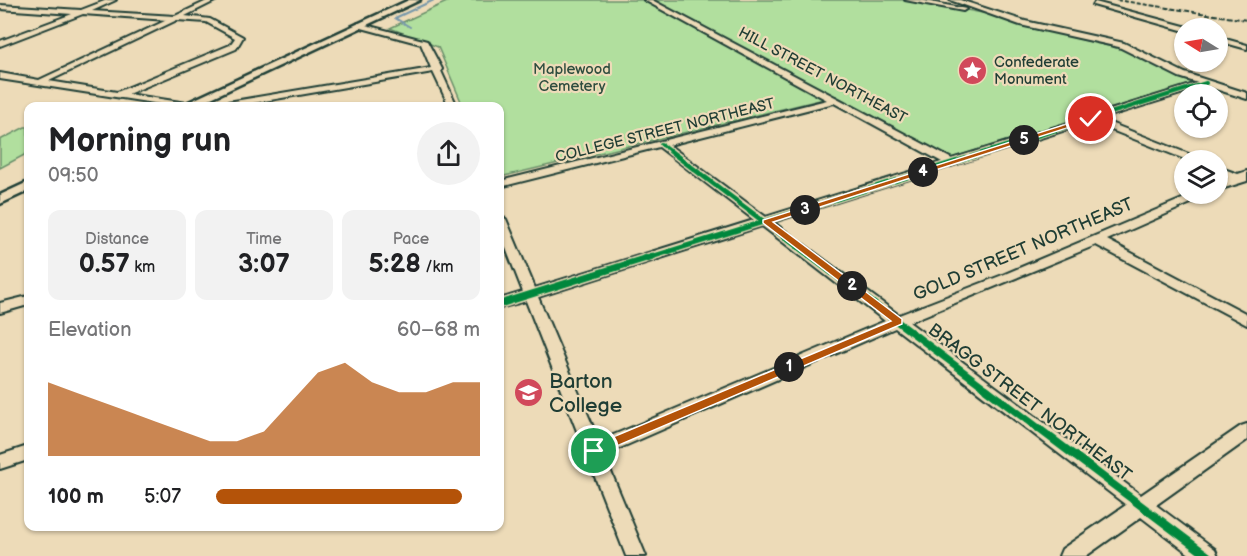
<!DOCTYPE html>
<html lang="en">
<head>
<meta charset="utf-8">
<style>
	body { margin:0; font-family:"Balsamiq Sans",sans-serif; background:#f2f2f2; color:#202124; height:100vh; display:flex; flex-direction:column; font-size:22px; white-space:nowrap }
	* { box-sizing:border-box; margin:0 }
	p { font-size:20px; color:#757577 }
	.icon { flex:none; width:33px; height:33px; fill:none; stroke:currentColor; stroke-width:2; stroke-linecap:round; stroke-linejoin:round }
	.map { position:relative; flex:1; overflow:hidden }
	.side { position:absolute; left:24px; top:102px; width:480px; height:429px; display:flex; flex-direction:column; background:#fff; border-radius:12px; box-shadow:0 2px 4px #0004 }
	.side>* { flex:none }
	.needle { width:39px; rotate:281deg }
	.tools { position:absolute; left:1174px; top:18px; display:grid; gap:12px }
	.tools a { display:grid; place-items:center; width:54px; height:54px; border-radius:50%; background:#fff; box-shadow:0 2px 4px #0004; font-size:30px }
	.pin { position:absolute; display:grid; place-items:center; width:51px; height:51px; color:#fff; margin:-26px; border:3px solid #fff; border-radius:50%; box-shadow:0 2px 6px #0007 }
	.km { position:absolute; width:30px; height:30px; margin:-15px; border-radius:50%; background:#222; color:#fff; font-size:16px; line-height:30px; text-align:center }
	.round { display:grid; place-items:center; flex:none; width:63px; height:63px; border-radius:32px; background:#f2f2f2 }
	.headline { display:flex; align-items:center; justify-content:space-between; height:102px; padding:0 24px }
	h1 { font-size:33px; font-weight:700; line-height:45px }
	.figures { display:grid; grid-template-columns:repeat(3,1fr); gap:9px; height:102px; padding:6px 24px }
	.figures div { display:grid; align-content:center; border-radius:12px; background:#f2f2f2; text-align:center }
	.figures b { font-size:26px; font-weight:700 }
	.figures small { font-size:16px; font-weight:400 }
	.figures p { font-size:16px }
	.chart { height:168px; padding:12px 24px }
	.chart p { display:flex; justify-content:space-between }
	.chart svg { width:100%; height:108px; margin-top:6px; fill:#b45309; opacity:.7 }
	ul { padding:0 24px; list-style:none; font-size:20px }
	li { display:grid; grid-template-columns:96px 72px 1fr; align-items:center; height:45px }
	li i { height:15px; border-radius:8px; background:#b45309 }
	.map>svg:first-child { display:block }
</style>
</head>
<body>
<div class="map">
<svg width="1247" height="556" viewBox="0 0 1247 556">
	<rect width="100%" height="100%" fill="#eddbb8"/>
	<filter id="ink" filterUnits="userSpaceOnUse"><feTurbulence type="fractalNoise" baseFrequency=".0167" numOctaves="2"/><feDisplacementMap in="SourceGraphic" scale="12" xChannelSelector="R" yChannelSelector="G"/><feConvolveMatrix kernelMatrix="1 2 1 2 8 2 1 2 1" color-interpolation-filters="sRGB"/></filter>
	<g filter="url(#ink)">
		<!-- green -->
		<g fill="#b1df9e" stroke="#688e69" stroke-width="1.5">
			<path d="M451,0H913L988,14L1021,25L1125,50L1196,82L951,158L836,96L500,177V106H463L438,47L390,28Z"/>
			<path d="M25,127H28V153L0,168V140Z"/>
		</g>
		<g fill="none" stroke-linecap="round" stroke-linejoin="round">
			<!-- stream -->
			<path stroke="#7697aa" stroke-width="2" d="M410,27L395,18L434,0"/>
			<defs>
				<g id="minor">
					<path d="M107,0H116L92,11L175,16L209,0H217L185,16L210,19L243,37L236,49L128,94L187,103L191,106H173L0,79V73L39,80L167,20L83,14L0,46V41L72,14L0,9V5L81,10ZM177,20L206,22L235,38L230,45L117,92L49,81Z"/>
					<path d="M644,0H652L952,159L1198,83L1179,77L1119,47L1020,25L950,0H960L1025,21L1124,43L1185,73L1247,93V99L1206,86L1100,119L1199,158L1200,160H1187L1091,122L773,222L899,315L1000,276L1194,194H1208L1207,196L1107,240L1247,314V325L1096,245L909,322L1141,495L1241,426L1247,424V440L1156,505L1215,549L1218,556H1192L1141,517L1086,556H1059L1062,549L1126,505L895,328L604,455L646,556H626L526,301L500,308V299L523,292L500,233V216L506,219L535,288L754,220L659,147L500,187V181L827,100ZM834,103L942,162L766,217L669,145ZM762,226L885,321L599,441L538,297Z"/>
					<path d="M905,0H920L966,9L963,11Z"/>
					<path d="M1095,2L1188,27V28H1185V31L1093,5Z"/>
					<path d="M358,23L427,41L442,69L441,71L457,106H449L433,72L235,106H217L222,103L431,68L421,44L358,27Z"/>
					<path d="M1218,37L1247,45V49L1218,41Z"/>
					<path d="M1218,167L1238,174L1247,171V181L1218,190V183L1228,178L1218,174Z"/>
					<path d="M28,296V305L0,313V303Z"/>
					<path d="M28,446V460L0,469V455Z"/>
				</g>
				<g id="tertiary">
					<path d="M409,0H420L194,106H180Z"/>
					<path d="M28,182V191L0,204V195Z"/>
				</g>
			</defs>
			<!-- minor casing -->
			<use href="#minor" stroke="#1f3d34" stroke-width="4"/>
			<!-- tertiary casing -->
			<use href="#tertiary" stroke="#1f3d34" stroke-width="5"/>
			<!-- minor -->
			<use href="#minor" fill="#eddbb8" fill-rule="evenodd"/>
			<!-- tertiary -->
			<use href="#tertiary" fill="#eddbb8" fill-rule="evenodd"/>
			<!-- rail -->
			<path stroke="#1f3d34" stroke-width="2" stroke-dasharray="5 2" stroke-linecap="butt" d="M1116,0L1247,20"/>
			<defs>
				<g id="cycleway-far3">
					<path d="M661,144L672,152"/>
					<path d="M986,152L1206,83"/>
				</g>
				<g id="cycleway-far2">
					<path d="M670,151L812,258"/>
					<path d="M648,258L990,151"/>
				</g>
				<g id="cycleway-far1">
					<path d="M810,256L988,390"/>
					<path d="M500,304L653,256"/>
				</g>
				<path id="cycleway" d="M986,389L1208,556"/>
			</defs>
			<!-- cycleway-far3 casing -->
			<use href="#cycleway-far3" stroke="#eddbb8" stroke-width="6"/>
			<!-- cycleway-far2 casing -->
			<use href="#cycleway-far2" stroke="#eddbb8" stroke-width="8"/>
			<!-- cycleway-far1 casing -->
			<use href="#cycleway-far1" stroke="#eddbb8" stroke-width="10"/>
			<!-- cycleway casing -->
			<use href="#cycleway" stroke="#eddbb8" stroke-width="12"/>
			<!-- cycleway-far3 -->
			<use href="#cycleway-far3" stroke="#00873e" stroke-width="4"/>
			<!-- cycleway-far2 -->
			<use href="#cycleway-far2" stroke="#00873e" stroke-width="5"/>
			<!-- cycleway-far1 -->
			<use href="#cycleway-far1" stroke="#00873e" stroke-width="7"/>
			<!-- cycleway -->
			<use href="#cycleway" stroke="#00873e" stroke-width="8"/>
		</g>
	</g>
	<!-- route -->
	<path fill="#b45309" stroke="#fff" stroke-width="1.5" d="M1089,117L1095,119L773,222L902,319V324L598,454H589V447L891,321L763,223V220Z"/>
	<!-- icons -->
	<defs>
		<symbol id="sight-disc" viewBox="-11 -11 22 22"><circle r="9.5" fill="#d1495b" stroke="#eddbb8"/><path d="M0-6L1.8-2.2L6-1.7L2.9 1.2L3.7 5.4L0 3.3L-3.7 5.4L-2.9 1.2L-6-1.7L-1.8-2.2Z" fill="#fff"/></symbol>
		<symbol id="university-disc" viewBox="-11 -11 22 22"><circle r="9.5" fill="#d1495b" stroke="#eddbb8"/><path d="M0-5L7-2L0 1L-7-2ZM-4 1L0 2.5L4 1V4Q0 6-4 4Z" fill="#fff"/></symbol>
	</defs>
	<g fill-rule="evenodd">
		<use href="#sight-disc" x="956" y="54" width="33" height="33"/>
		<use href="#university-disc" x="512" y="376" width="33" height="33"/>
	</g>
	<g text-anchor="middle" stroke-width="4.5" stroke-linejoin="round" paint-order="stroke">
		<!-- far-poi labels -->
		<g font-size="15" fill="#1f3d34" stroke="#eddbb8" text-anchor="start">
			<text x="994" y="67">Confederate<tspan x="994" dy="17">Monument</tspan></text>
		</g>
		<!-- far-park labels -->
		<g font-size="15" fill="#2e4d3f" stroke="#eddbb8">
			<text x="572" y="74">Maplewood<tspan x="572" dy="17">Cemetery</tspan></text>
		</g>
		<!-- far-street labels -->
		<g font-size="15" fill="#1f3d34" stroke="#eddbb8">
			<text transform="translate(823 75) rotate(28)" y="5">HILL STREET NORTHEAST</text>
			<text transform="translate(665 130) rotate(-14)" y="5">COLLEGE STREET NORTHEAST</text>
		</g>
		<!-- street labels -->
		<g font-size="18" fill="#1f3d34" stroke="#eddbb8">
			<text transform="translate(1023 249) rotate(-23)" y="6">GOLD STREET NORTHEAST</text>
			<text transform="translate(1030 402) rotate(37)" y="6">BRAGG STREET NORTHEAST</text>
		</g>
		<!-- near-poi labels -->
		<g font-size="21" fill="#1f3d34" stroke="#eddbb8" text-anchor="start">
			<text x="549" y="388">Barton<tspan x="549" dy="24">College</tspan></text>
		</g>
	</g>
</svg>
<div class="tools">
<a><svg class="needle" viewBox="-14 -14 28 28"><path d="M0-13l5 13h-10z" fill="#e53935"/><path d="M0 13l5-13h-10z" fill="#757577"/></svg></a>
<a><svg class="icon" aria-label="locate" viewBox="0 0 24 24"><circle cx="12" cy="12" r="6"/><path d="M12 2v4M12 18v4M2 12h4M18 12h4"/></svg></a>
<a><svg class="icon" aria-label="layers" viewBox="0 0 24 24"><path d="M12 4l9 5-9 5-9-5zM3 14l9 5 9-5"/></svg></a>
</div>
<div class="pin" style="left:594px;top:451px;background:#1e9e55"><svg class="icon" aria-label="arrive" viewBox="0 0 24 24"><path d="M6 21V4h12l-3 4 3 4H6"/></svg></div>
<div class="pin" style="left:1091px;top:119px;background:#d93025"><svg class="icon" aria-label="check" viewBox="0 0 24 24"><path d="M5 12l5 5 9-10"/></svg></div>
<b class="km" style="left:789px;top:367px">1</b>
<b class="km" style="left:852px;top:286px">2</b>
<b class="km" style="left:805px;top:210px">3</b>
<b class="km" style="left:923px;top:172px">4</b>
<b class="km" style="left:1024px;top:140px">5</b>
<section class="side">
<div class="headline"><div><h1>Morning run</h1><p>09:50</p></div><a class="round"><svg class="icon" aria-label="share" viewBox="0 0 24 24"><path d="M12 15V3M7 8l5-5 5 5M5 13v7h14v-7"/></svg></a></div>
<div class="figures">
<div><p>Distance</p><b>0.57<small> km</small></b></div>
<div><p>Time</p><b>3:07</b></div>
<div><p>Pace</p><b>5:28<small> /km</small></b></div>
</div>
<div class="chart"><p><span>Elevation</span>60–68 m</p>
<svg viewBox="0 0 160 44" preserveAspectRatio="none"><path d="M0 44V14L10 18L20 22L30 26L40 30L50 34L60 38L70 38L80 34L90 22L100 10L110 6L120 14L130 18L140 18L150 14L160 14V44z"/></svg>
</div>
<ul>
<li><b>100 m</b>5:07<i style="width:93%"></i></li>
</ul>
</section>
</div>
</body>
</html>
